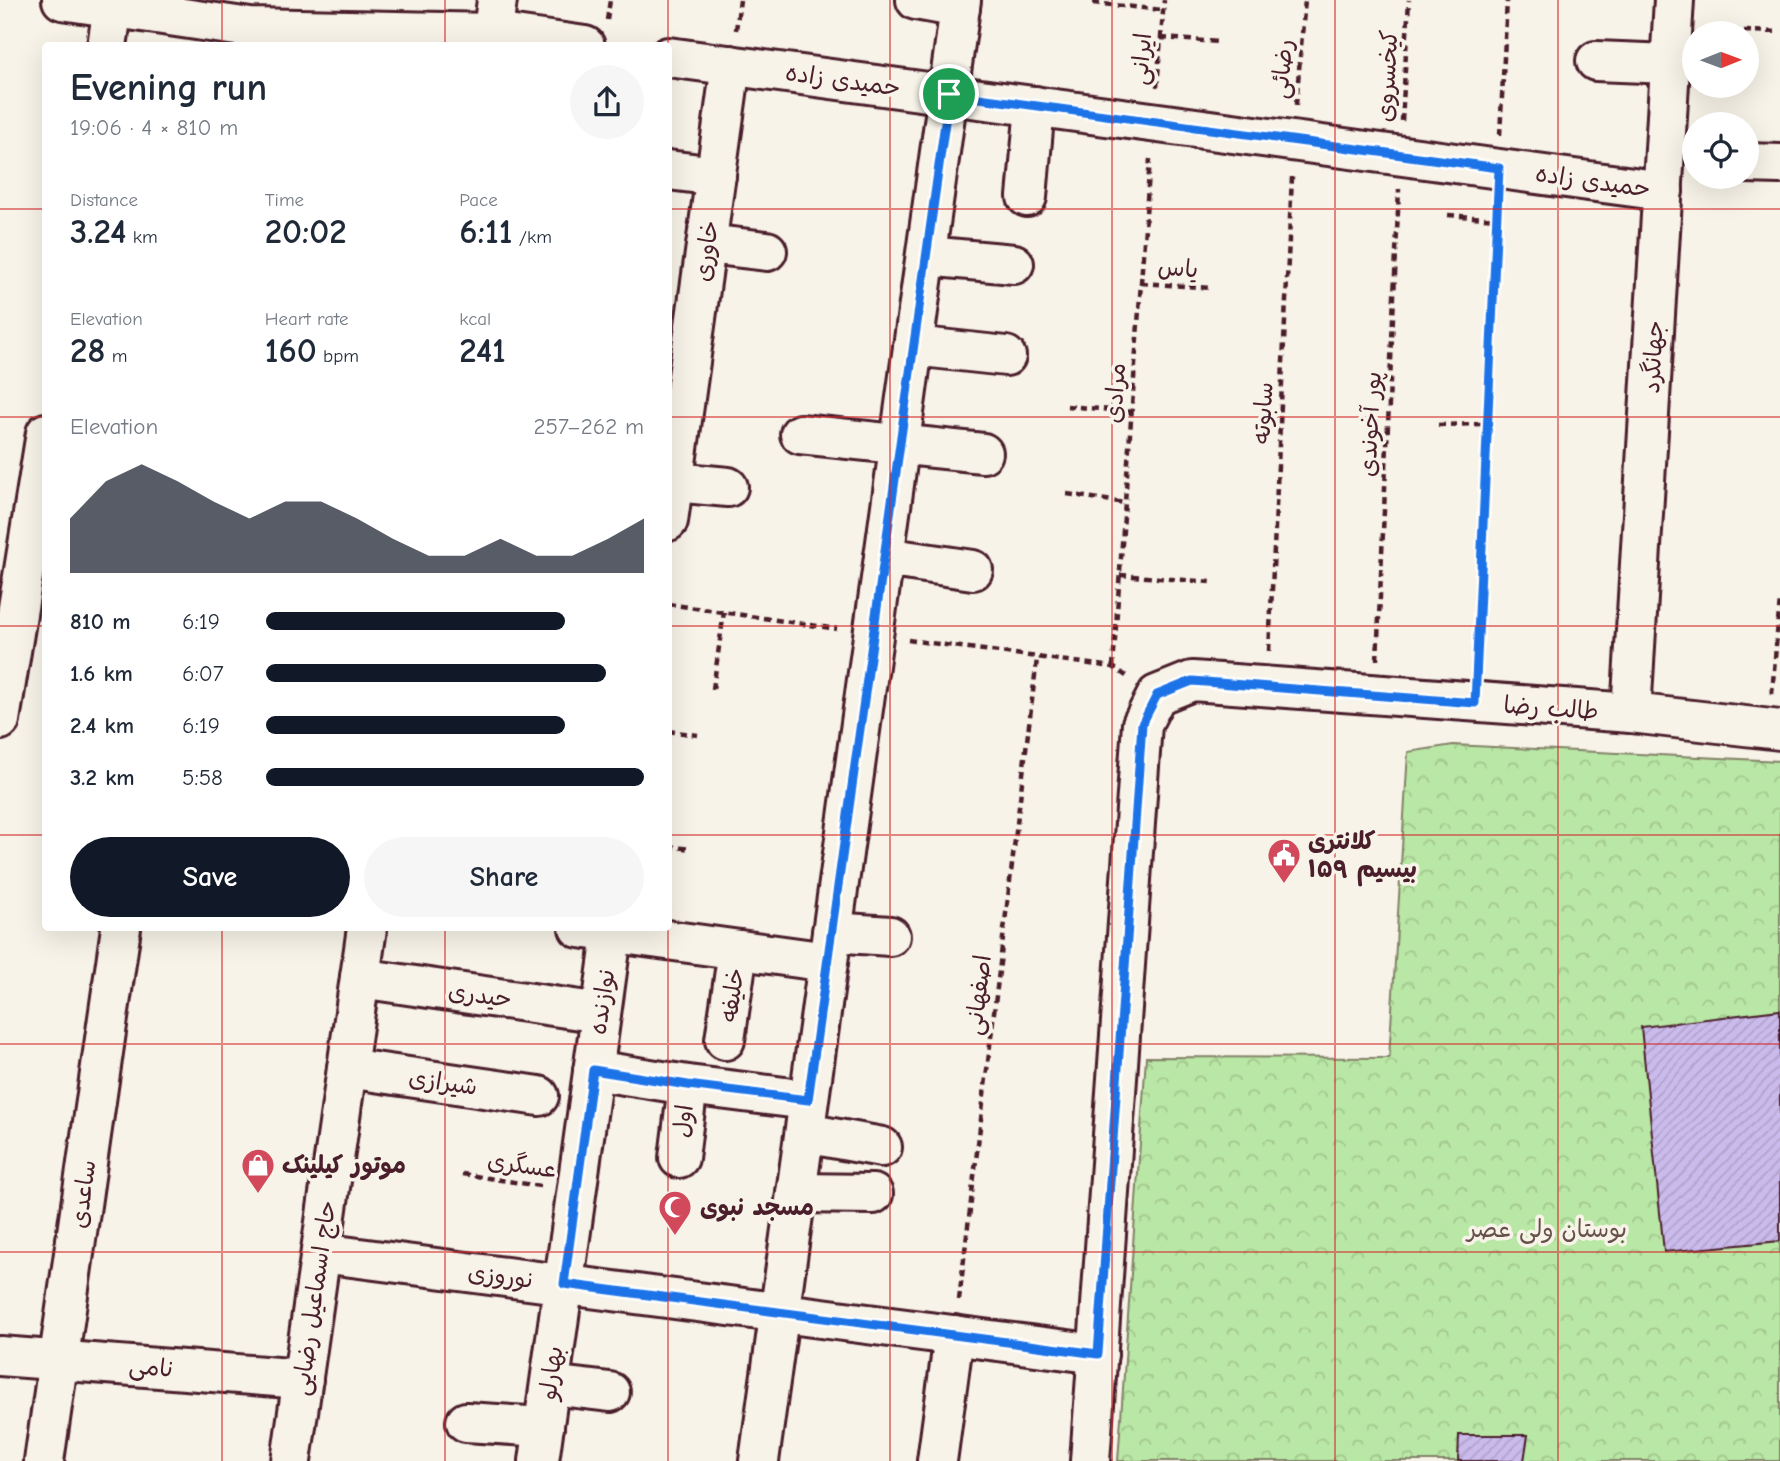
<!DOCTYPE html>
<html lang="en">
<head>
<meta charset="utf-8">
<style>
	body { margin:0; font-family:"Comic Neue","Playpen Sans Arabic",sans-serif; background:#f6f6f7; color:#1f2937; height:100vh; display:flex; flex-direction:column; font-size:26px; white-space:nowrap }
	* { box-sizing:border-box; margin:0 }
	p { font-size:23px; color:#747a83 }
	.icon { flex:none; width:38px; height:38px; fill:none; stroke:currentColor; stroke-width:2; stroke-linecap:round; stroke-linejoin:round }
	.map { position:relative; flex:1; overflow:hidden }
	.side { position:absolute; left:42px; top:42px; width:630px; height:889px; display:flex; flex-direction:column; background:#fff; border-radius:7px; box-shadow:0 7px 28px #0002 }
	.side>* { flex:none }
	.needle { width:46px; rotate:89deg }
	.tools { position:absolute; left:1682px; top:21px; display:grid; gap:14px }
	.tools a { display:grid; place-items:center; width:77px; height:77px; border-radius:50%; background:#fff; box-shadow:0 7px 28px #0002; font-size:35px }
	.pin { position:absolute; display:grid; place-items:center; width:60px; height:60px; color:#fff; margin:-30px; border:4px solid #fff; border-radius:50%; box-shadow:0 2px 7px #0007 }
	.round { display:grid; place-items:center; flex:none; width:74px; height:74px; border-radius:37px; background:#f6f6f7 }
	.overview { display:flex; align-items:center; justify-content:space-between; height:119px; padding:0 28px }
	h1 { font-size:38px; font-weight:600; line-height:52px }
	.figures { display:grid; grid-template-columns:repeat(3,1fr); gap:10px; height:119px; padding:7px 28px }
	.figures div { display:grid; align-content:center }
	.figures b { font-size:35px; font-weight:600 }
	.figures small { font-size:19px; font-weight:400 }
	.figures p { font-size:19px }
	.chart { height:196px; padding:14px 28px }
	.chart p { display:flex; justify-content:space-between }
	.chart svg { width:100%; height:126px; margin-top:7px; fill:#111827; opacity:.7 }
	.cta { display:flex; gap:14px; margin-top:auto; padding:14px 28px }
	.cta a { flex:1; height:80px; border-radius:42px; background:#111827; color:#fff; font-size:28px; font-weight:600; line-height:80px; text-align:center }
	.cta a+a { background:#f6f6f7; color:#1f2937 }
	ul { padding:0 28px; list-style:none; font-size:23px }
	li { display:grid; grid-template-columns:112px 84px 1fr; align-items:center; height:52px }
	li i { height:18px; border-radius:9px; background:#111827 }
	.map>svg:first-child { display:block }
</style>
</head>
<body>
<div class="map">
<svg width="1780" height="1461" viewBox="0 0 1780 1461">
	<defs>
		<pattern id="park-crowns" width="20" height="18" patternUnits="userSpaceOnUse" patternTransform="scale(1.75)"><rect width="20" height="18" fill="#b9e7a5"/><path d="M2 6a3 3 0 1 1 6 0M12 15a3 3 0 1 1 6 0" fill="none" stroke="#a1c68e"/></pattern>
		<pattern id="building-hatch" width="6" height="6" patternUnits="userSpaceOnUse" patternTransform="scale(1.75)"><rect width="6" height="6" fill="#cabbec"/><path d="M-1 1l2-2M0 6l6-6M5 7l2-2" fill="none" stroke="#afa0cb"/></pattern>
	</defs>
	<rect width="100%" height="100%" fill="#f7f3e8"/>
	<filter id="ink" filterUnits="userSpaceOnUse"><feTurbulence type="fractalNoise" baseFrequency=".0143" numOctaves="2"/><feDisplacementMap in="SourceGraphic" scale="14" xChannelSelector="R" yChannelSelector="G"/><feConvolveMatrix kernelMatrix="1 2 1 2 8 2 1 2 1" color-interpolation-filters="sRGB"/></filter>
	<g filter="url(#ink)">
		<!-- park -->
		<path fill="url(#park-crowns)" stroke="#828368" stroke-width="2" d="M1453,745L1780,761V1461H1118L1146,1057L1389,1058L1408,752Z"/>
		<!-- building -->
		<g fill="url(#building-hatch)" stroke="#4a1f2b" stroke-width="2">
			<path d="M1780,1010V1241L1664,1252L1641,1027Z"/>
			<path d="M1459,1435H1528L1524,1461H1458Z"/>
		</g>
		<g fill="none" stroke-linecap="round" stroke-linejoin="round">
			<defs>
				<g id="minor">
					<path d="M62,0L250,28L493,33L585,46"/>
					<path d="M916,0L960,8"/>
					<path d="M107,46L114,0"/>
					<path d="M668,57L1663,191"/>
					<path d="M1596,61L1670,64"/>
					<path d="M1746,163L1780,164"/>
					<path d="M668,170L716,176"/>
					<path d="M1027,197L1035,106"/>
					<path d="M707,244L767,251"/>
					<path d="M926,256L1014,264"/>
					<path d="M913,346L1006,356"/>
					<path d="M800,434L983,453"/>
					<path d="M674,482L728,487"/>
					<path d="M668,521L731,65"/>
					<path d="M884,557L973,570"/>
					<path d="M1631,713L1674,0"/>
					<path d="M0,720L46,433"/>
					<path d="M579,928L828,962"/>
					<path d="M832,932L890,936"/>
					<path d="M360,978L601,1013"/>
					<path d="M725,1040L738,950"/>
					<path d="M347,1068L539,1096"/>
					<path d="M593,1070L688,1085L808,1100"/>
					<path d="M805,1133L882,1147"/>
					<path d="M679,1158L688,1085"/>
					<path d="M796,1193L873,1194"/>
					<path d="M321,1253L1098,1354"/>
					<path d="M0,1356L303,1379"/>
					<path d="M550,1385L610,1392"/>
					<path d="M466,1422L544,1427"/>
					<path d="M44,1461L121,928"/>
					<path d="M539,1461L613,928"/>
					<path d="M759,1461L961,0"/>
					<path d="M937,1461L954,1335"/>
					<path d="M1090,1461L1142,724L1157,695L1192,681L1631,713L1780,730"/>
				</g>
				<g id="major">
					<path d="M491,46L497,0"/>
					<path d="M291,1461L367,928"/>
				</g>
			</defs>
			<!-- minor casing -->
			<use href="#minor" stroke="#4a1f2b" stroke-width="44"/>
			<!-- major casing -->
			<use href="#major" stroke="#4a1f2b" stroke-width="44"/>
			<!-- path -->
			<g stroke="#4a1f2b" stroke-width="4.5" stroke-dasharray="7 5" stroke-linecap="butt">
				<path d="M1093,3L1163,10"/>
				<path d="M607,20L610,0"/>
				<path d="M736,30L740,0"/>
				<path d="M1708,30L1780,32"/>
				<path d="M1161,38L1218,42"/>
				<path d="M1157,87L1164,0"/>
				<path d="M1296,105L1305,0"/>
				<path d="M1402,121L1409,0"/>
				<path d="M1500,135L1507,0"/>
				<path d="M1448,215L1496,219"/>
				<path d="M1141,283L1212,288"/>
				<path d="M1067,406L1132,412"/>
				<path d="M1438,425L1486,424"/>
				<path d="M1067,494L1125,503"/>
				<path d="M1120,575L1211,582"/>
				<path d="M668,604L837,629"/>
				<path d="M908,640L1113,667L1129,678"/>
				<path d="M1269,651L1292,177"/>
				<path d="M1377,660L1399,189"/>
				<path d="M1113,667L1150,159"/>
				<path d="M1476,667L1497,204"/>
				<path d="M713,689L724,612"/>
				<path d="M1772,694L1780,599"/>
				<path d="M668,731L698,735"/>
				<path d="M668,846L690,849"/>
				<path d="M462,1174L540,1186"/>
				<path d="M959,1300L1037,659"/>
			</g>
			<!-- minor -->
			<use href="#minor" stroke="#f7f3e8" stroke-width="38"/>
			<!-- major -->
			<use href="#major" stroke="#f7f3e8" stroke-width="38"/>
		</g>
	</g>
	<g fill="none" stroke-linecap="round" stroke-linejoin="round" filter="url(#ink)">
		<defs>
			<path id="route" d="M949,94L1499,168L1475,703L1192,681L1157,695L1142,724L1098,1354L564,1284L593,1070L688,1085L808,1100Z"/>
		</defs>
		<!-- route casing -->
		<use href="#route" stroke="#fff" stroke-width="14"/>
		<!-- route -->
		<use href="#route" stroke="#1a73e8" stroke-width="9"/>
	</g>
	<!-- grid -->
	<path fill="none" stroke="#d62828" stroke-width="2" stroke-opacity="0.55" d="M222,0V46M445,0V46M668,0V46M890,0V1461M1112,0V1461M1335,0V1461M1558,0V1461M0,209H46M668,209H1780M0,417H46M668,417H1780M0,626H46M668,626H1780M0,835H46M668,835H1780M222,928V1461M445,928V1461M668,928V1461M0,1044H1780M0,1252H1780"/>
	<!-- icons -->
	<defs>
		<symbol id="civic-pin" viewBox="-11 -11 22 30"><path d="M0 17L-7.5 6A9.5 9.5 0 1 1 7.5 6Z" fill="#d1495b" stroke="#f7f3e8"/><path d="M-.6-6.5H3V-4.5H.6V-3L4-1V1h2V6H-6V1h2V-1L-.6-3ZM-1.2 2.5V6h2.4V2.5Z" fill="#fff"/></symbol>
		<symbol id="shop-pin" viewBox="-11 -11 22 30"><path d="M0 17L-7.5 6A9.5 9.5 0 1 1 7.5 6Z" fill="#d1495b" stroke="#f7f3e8"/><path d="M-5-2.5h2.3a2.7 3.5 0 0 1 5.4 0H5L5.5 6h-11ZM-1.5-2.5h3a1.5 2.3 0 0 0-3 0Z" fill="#fff"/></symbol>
		<symbol id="mosque-pin" viewBox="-11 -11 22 30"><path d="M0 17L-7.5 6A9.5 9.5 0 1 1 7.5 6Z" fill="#d1495b" stroke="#f7f3e8"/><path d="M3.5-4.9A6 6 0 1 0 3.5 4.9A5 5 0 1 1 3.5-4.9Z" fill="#fff"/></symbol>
	</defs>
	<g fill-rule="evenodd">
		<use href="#civic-pin" x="1265" y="836" width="38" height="52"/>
		<use href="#shop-pin" x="239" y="1146" width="38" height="52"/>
		<use href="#mosque-pin" x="656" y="1188" width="38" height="52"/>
	</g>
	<g text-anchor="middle" stroke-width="7" stroke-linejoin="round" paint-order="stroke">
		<!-- street labels -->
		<g font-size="24" fill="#4a1f2b" stroke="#f7f3e8">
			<text transform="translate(1141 59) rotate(-85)" y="8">ایرانی</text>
			<text transform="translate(1282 69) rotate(-85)" y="8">رضائی</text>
			<text transform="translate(1387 76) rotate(-87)" y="8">کیخسروی</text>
			<text transform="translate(843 80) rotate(8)" y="8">حمیدی زاده</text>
			<text transform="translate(1593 181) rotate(8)" y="8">حمیدی زاده</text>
			<text transform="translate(706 251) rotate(-82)" y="8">خاوری</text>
			<text transform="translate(1178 268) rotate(4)" y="8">یاس</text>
			<text transform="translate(1653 357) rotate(-87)" y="8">جهانگرد</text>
			<text transform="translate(1115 393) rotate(-86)" y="8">مرادی</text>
			<text transform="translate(1263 413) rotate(-87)" y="8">سابوته</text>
			<text transform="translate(1370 424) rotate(-87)" y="8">پور آخوندی</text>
			<text transform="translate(1551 708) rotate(4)" y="8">طالب رضا</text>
			<text transform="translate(480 995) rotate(8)" y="8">حیدری</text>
			<text transform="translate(732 995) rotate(-82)" y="8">خلیفه</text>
			<text transform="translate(978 995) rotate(-83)" y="8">اصفهانی</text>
			<text transform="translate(602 1002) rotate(-82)" y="8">نوازنده</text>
			<text transform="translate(443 1082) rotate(8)" y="8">شیرازی</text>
			<text transform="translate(683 1121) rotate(-83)" y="8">اول</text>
			<text transform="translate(522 1165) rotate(8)" y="8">عسگری</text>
			<text transform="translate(83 1194) rotate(-82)" y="8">ساعدی</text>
			<text transform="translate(501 1276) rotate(7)" y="8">نوروزی</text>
			<text transform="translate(314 1298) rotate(-82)" y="8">حاج اسماعیل رضایی</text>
			<text transform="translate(151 1367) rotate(5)" y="8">نامی</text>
			<text transform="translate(551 1373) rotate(-82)" y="8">بهارلو</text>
		</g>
		<!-- poi labels -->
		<g font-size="24" font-weight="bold" fill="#4a1f2b" stroke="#f7f3e8" text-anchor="start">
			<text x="1308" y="849">کلانتری<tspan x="1308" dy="28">۱۵۹ بیسیم</tspan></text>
			<text x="282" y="1173">موتور کیلینک</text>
			<text x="700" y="1215">مسجد نبوی</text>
		</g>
		<!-- park labels -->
		<g font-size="24" fill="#66514a" stroke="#f7f3e8">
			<text x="1547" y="1237">بوستان ولی عصر</text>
		</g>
	</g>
</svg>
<div class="tools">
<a><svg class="needle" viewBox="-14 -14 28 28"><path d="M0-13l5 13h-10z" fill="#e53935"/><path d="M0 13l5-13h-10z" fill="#747a83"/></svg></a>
<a><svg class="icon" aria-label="locate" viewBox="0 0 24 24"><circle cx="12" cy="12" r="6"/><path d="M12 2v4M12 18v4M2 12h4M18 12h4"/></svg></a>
</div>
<div class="pin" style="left:949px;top:94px;background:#1e9e55"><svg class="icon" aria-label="arrive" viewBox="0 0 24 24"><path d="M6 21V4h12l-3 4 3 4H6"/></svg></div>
<section class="side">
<div class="overview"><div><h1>Evening run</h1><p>19:06 · 4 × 810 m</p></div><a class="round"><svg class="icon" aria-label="share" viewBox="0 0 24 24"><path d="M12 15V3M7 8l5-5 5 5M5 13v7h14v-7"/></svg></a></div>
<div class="figures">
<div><p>Distance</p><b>3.24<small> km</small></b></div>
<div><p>Time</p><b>20:02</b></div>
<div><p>Pace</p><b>6:11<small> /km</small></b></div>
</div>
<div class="figures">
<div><p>Elevation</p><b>28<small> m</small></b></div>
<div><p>Heart rate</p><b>160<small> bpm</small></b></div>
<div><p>kcal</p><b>241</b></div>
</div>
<div class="chart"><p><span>Elevation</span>257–262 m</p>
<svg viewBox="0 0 160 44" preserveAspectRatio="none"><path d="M0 44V25L10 12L20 6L30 12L40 19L50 25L60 19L70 19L80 25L90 32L100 38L110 38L120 32L130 38L140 38L150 32L160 25V44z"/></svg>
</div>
<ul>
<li><b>810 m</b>6:19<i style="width:79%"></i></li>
<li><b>1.6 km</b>6:07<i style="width:90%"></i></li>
<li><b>2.4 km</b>6:19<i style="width:79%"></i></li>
<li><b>3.2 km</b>5:58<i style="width:100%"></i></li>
</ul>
<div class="cta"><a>Save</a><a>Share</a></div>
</section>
</div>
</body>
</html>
